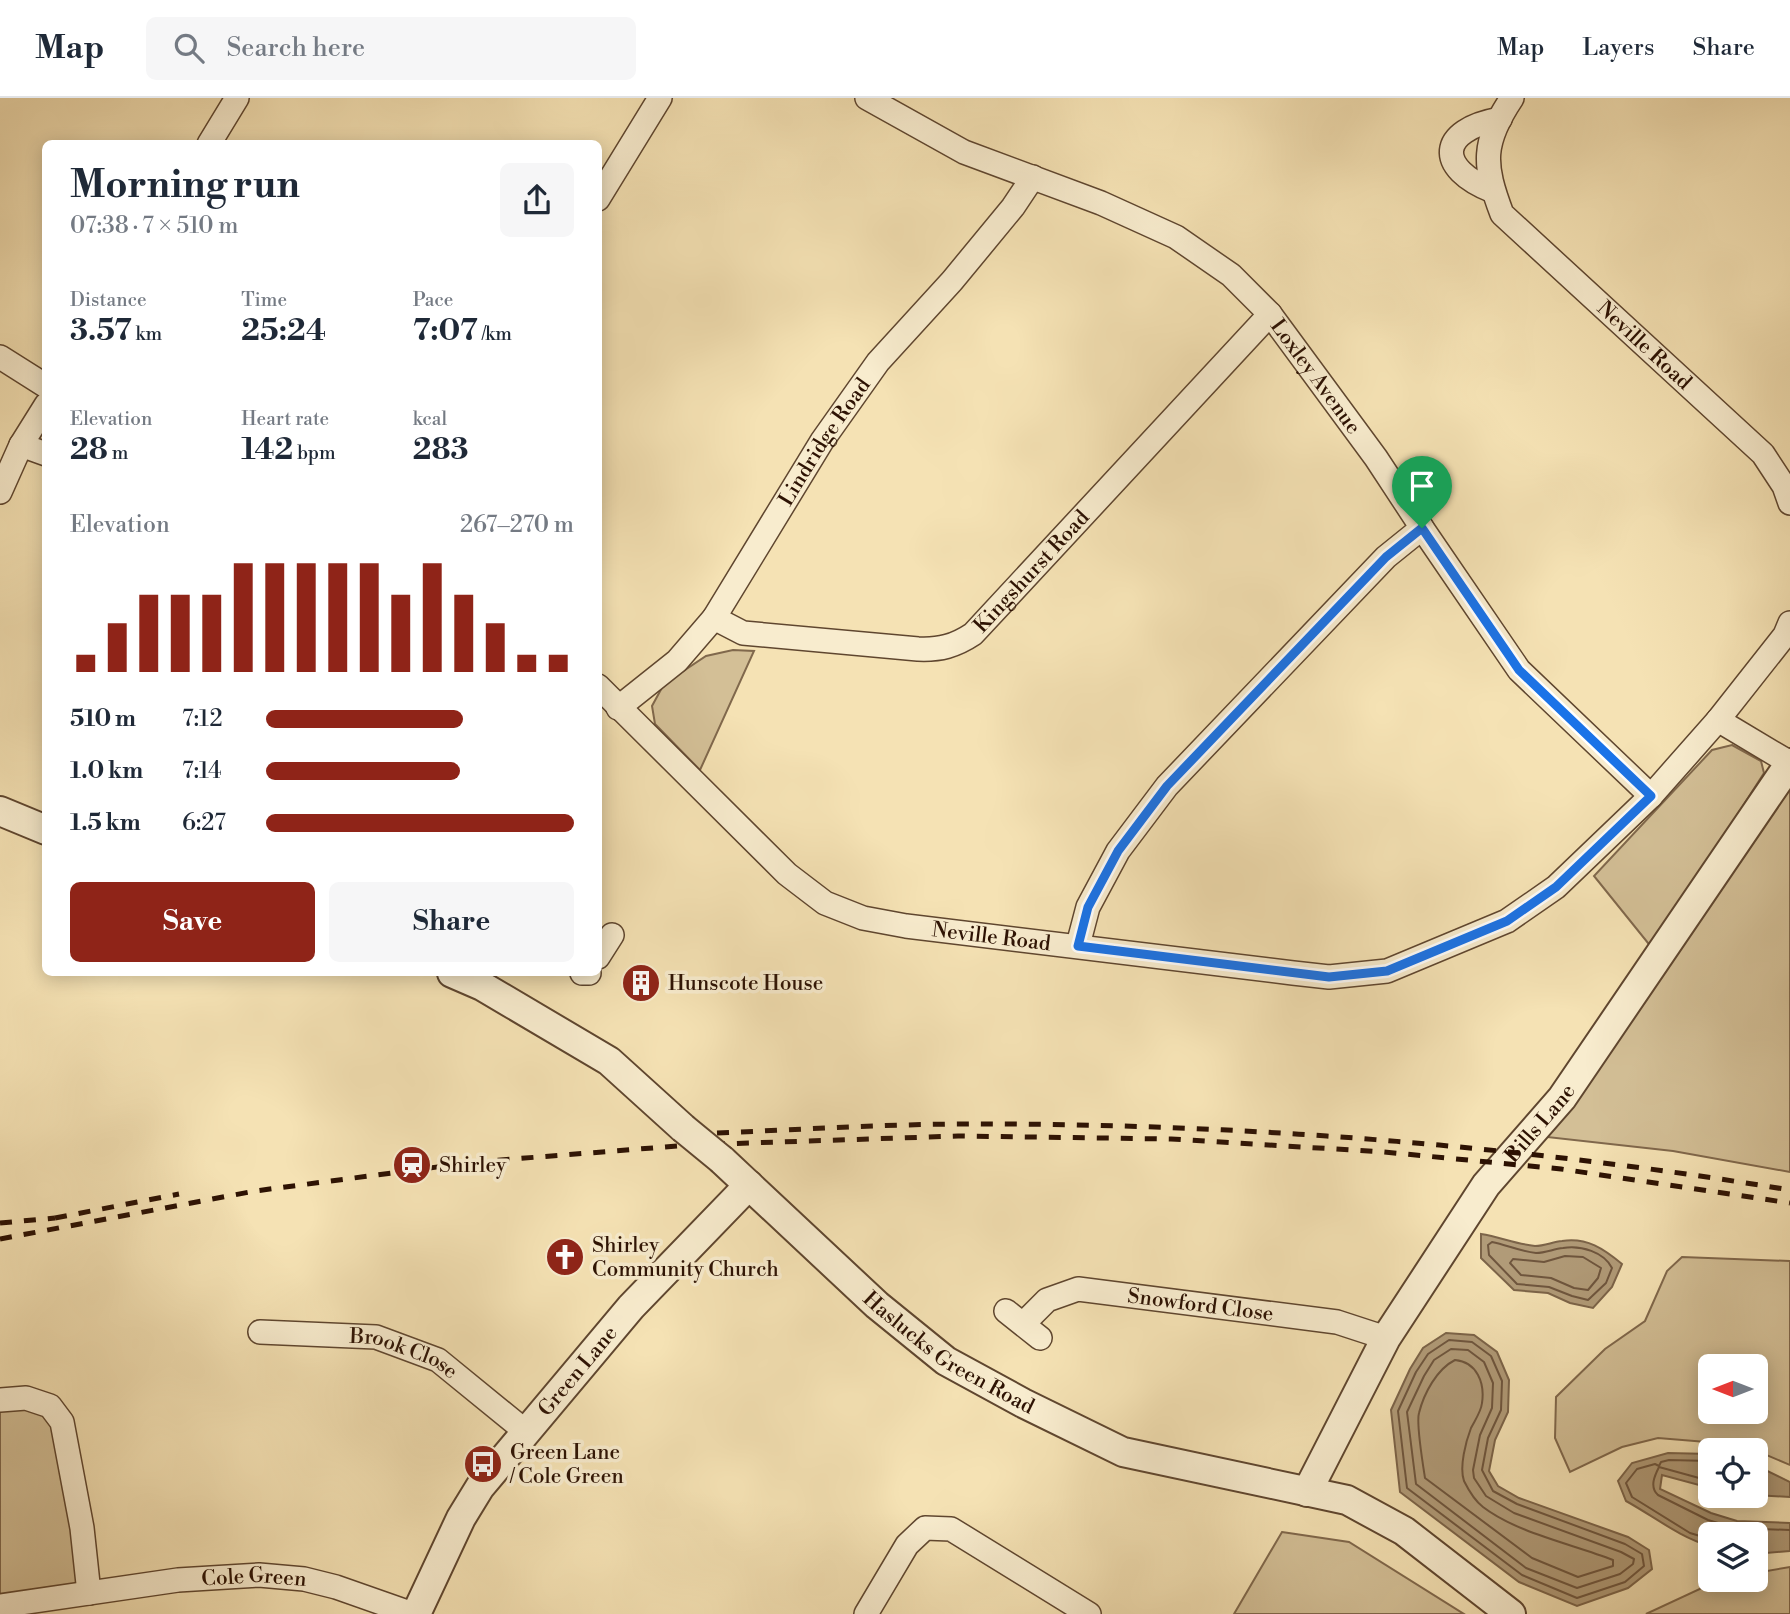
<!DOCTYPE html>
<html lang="en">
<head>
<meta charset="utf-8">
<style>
	body { margin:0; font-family:"Libre Bodoni",serif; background:#f6f6f7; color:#1f2937; height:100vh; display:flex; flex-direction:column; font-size:26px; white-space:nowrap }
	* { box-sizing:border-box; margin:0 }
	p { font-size:23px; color:#747a83 }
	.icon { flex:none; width:38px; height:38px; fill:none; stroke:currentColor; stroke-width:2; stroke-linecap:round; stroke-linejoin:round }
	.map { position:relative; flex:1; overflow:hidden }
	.drawer { position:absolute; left:42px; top:42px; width:560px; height:836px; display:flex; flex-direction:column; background:#fff; border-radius:10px; box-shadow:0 4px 18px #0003 }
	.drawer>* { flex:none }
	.needle { width:46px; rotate:270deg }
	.tools { position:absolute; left:1698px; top:1256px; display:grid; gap:14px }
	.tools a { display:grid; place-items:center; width:70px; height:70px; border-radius:10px; background:#fff; box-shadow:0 4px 18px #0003; font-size:35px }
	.pin { position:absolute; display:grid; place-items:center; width:60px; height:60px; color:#fff; margin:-72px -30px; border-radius:50% 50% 50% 0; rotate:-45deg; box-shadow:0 0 7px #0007 }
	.pin .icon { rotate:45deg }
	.round { display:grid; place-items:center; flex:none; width:74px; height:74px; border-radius:10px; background:#f6f6f7 }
	.head { display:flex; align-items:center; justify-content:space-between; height:119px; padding:0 28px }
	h1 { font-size:38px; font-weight:800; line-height:52px }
	.stats { display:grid; grid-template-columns:repeat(3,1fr); gap:10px; height:119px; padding:7px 28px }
	.stats div { display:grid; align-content:center }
	.stats b { font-size:30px; font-weight:800 }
	.stats small { font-size:19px; font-weight:400 }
	.stats p { font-size:19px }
	.chart { height:196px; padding:14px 28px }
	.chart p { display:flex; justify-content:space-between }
	.chart svg { width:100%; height:126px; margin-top:7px; stroke:#8f2418; stroke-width:6 }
	.primary-button { display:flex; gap:14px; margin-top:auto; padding:14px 28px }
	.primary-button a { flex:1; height:80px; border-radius:10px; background:#8f2418; color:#fff; font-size:28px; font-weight:800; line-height:80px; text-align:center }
	.primary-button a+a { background:#f6f6f7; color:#1f2937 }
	ul { padding:0 28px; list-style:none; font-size:23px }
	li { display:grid; grid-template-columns:112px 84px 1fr; align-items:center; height:52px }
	li i { height:18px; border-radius:9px; background:#8f2418 }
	header { display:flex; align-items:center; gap:42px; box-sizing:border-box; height:98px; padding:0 35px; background:#fff; border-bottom:2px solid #e0e1e3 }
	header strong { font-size:33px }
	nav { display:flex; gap:38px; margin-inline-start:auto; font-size:24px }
	.search { width:490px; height:63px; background:#f6f6f7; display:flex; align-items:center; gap:18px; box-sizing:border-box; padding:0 24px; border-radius:10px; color:#747a83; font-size:26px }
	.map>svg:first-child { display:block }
</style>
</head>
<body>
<header>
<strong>Map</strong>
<div class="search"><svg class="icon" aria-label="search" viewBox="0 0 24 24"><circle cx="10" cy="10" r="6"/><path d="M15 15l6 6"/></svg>Search here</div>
<nav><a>Map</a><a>Layers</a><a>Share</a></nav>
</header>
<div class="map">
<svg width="1790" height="1516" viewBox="0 0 1790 1516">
	<rect width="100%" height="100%" fill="#f5e2b4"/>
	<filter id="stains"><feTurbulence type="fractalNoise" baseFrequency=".00286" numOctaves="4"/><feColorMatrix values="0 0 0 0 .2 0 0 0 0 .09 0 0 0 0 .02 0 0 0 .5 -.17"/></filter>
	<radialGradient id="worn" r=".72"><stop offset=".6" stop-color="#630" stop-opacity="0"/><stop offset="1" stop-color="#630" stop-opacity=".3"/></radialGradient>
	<!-- green -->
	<g fill="#d3bf96" stroke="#80684c" stroke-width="2" fill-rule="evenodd">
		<path d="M733,552L754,553L700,672L655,626L652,608L664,586L706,558Z"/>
		<path d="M1732,647L1761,663L1764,675L1652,850L1594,778L1712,652Z"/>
		<path d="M1790,688V1074L1673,1053L1547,1039L1576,1004Z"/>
		<path d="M1682,1159L1790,1163V1367L1743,1347L1658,1340L1622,1349L1570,1374L1555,1340L1556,1299L1605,1251L1645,1223L1667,1173ZM1710,1269H1755V1314H1710Z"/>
		<path d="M0,1302L50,1308L89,1495L0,1508Z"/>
		<path d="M1282,1434L1349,1444L1464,1516H1234Z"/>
		<path d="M1790,1469V1516H1646L1719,1482H1755V1475Z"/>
	</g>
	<!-- water -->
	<g fill="#b19b78" stroke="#7c6449" stroke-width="2">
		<path d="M1481,1136C1500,1139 1516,1146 1535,1148C1545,1148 1552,1144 1562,1143C1587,1139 1604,1151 1622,1166L1612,1189L1593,1210L1570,1205L1548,1195L1514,1192L1481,1160Z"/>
		<path d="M1446,1235L1474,1237L1497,1254L1509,1282L1508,1314L1495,1342L1489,1373L1498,1388L1519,1400L1628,1439L1649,1452L1652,1471L1628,1490L1577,1508L1519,1484L1400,1394L1391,1312L1410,1271L1423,1250Z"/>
		<path d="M1668,1355L1710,1356V1390L1662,1377L1660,1391L1711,1415L1737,1423L1790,1425V1453L1755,1456V1437H1710V1448C1679,1439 1655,1419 1626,1403L1618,1383L1632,1365Z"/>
		<path d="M1755,1367L1790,1384V1399L1755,1397Z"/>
	</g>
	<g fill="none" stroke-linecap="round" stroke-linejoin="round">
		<!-- shore -->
		<g stroke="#6f563e" stroke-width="2">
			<path d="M1492,1144C1507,1147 1519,1153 1536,1155C1546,1155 1553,1151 1563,1150C1581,1147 1604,1154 1612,1170L1606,1185L1588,1202L1572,1198L1549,1189L1517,1186L1489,1157L1488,1147Z"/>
			<path d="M1565,1158L1583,1159L1601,1170L1598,1180L1588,1192L1574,1190L1551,1180L1521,1177L1510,1165L1513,1161L1544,1164Z"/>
			<path d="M1449,1242L1472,1244L1491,1258L1502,1283L1501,1312L1488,1340L1482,1372L1493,1393L1517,1406L1625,1446L1642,1456L1644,1468L1625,1484L1577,1500L1522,1477L1407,1390L1398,1313L1416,1274L1428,1256Z"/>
			<path d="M1451,1251L1468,1252L1484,1264L1493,1285L1492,1310L1480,1337L1473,1372L1474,1380L1486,1398L1514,1415L1621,1454L1634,1461L1633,1466L1620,1476L1577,1490L1526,1470L1416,1386L1407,1314L1424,1278L1434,1262Z"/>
			<path d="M1455,1262C1477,1264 1485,1285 1482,1305C1481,1314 1475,1322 1471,1330C1466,1343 1459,1369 1464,1383C1468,1391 1475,1403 1483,1409C1517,1435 1572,1446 1613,1462V1468L1578,1479L1532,1460L1425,1380C1423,1367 1416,1325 1419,1315C1424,1295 1437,1271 1455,1262Z"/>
			<path d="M1710,1363L1669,1362L1661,1364L1659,1368L1655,1366L1637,1371L1626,1385L1632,1399L1690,1435L1710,1441"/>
			<path d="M1710,1383L1659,1369C1655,1377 1649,1389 1658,1397L1708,1422L1735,1430L1790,1432"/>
		</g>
		<defs>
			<g id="minor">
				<path id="s1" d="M867,0L964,54L1101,105L1176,139L1231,177L1270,216L1376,360L1422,430L1519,572L1651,698"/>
				<path id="s2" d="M1512,0C1482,45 1483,66 1502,116L1763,356L1784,388L1790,405"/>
				<path d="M209,46L237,0"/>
				<path d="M1493,93C1435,70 1438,32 1500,21"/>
				<path d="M598,101L660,0"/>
				<path d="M0,259L46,288"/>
				<path d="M21,347L46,356"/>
				<path d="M0,394L21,347L46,307"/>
				<path id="s3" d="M714,520L743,535L918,551C940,552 955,548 973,536L1270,216"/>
				<path id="s4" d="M598,588L787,776L825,805L863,820L906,828L1293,875L1329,879L1387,873L1507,823L1556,789L1651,698L1718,622L1785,537L1790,525"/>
				<path id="s5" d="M618,610L677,563L714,520L822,343L878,264L952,183L1013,109L1033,79"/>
				<path d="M1718,622L1790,665"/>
				<path d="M1078,847L1088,809L1118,753L1167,688L1386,459L1422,430"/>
				<path d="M598,859L612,837"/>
				<path d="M582,875H589"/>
				<path d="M1006,1213L1040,1240"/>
				<path id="s6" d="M1024,1225L1047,1202L1078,1191L1337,1224L1386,1240"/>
				<path id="s7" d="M260,1234L376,1239L438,1262L525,1333"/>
				<path d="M0,1302L26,1300L50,1308L62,1324L82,1430L89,1495"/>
				<path id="s8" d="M0,1508L178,1482L259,1477L304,1481L336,1489L413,1516"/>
				<path d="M866,1516L907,1447L925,1430L951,1431L1089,1516"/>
			</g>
			<g id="tertiary">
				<path d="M0,713L46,732"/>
				<path d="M452,875L482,888L609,963L683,1030"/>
				<path id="s9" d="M722,1062L877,1207L946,1263L1023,1305L1123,1354L1347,1402L1404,1433L1511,1516"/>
				<path id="s10" d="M1307,1394L1386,1240L1486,1087L1562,1000L1790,665"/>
				<path id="s11" d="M416,1516L461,1420L480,1389L631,1209L749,1087"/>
			</g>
		</defs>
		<!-- minor casing -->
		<use href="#minor" stroke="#5f462f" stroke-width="26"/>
		<!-- tertiary casing -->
		<use href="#tertiary" stroke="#5f462f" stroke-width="32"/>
		<!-- minor -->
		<use href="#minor" stroke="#f8ecce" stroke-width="23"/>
		<!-- tertiary -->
		<use href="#tertiary" stroke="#f8ecce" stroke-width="28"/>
		<!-- rail -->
		<g stroke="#2d1203" stroke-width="5" stroke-dasharray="12 12" stroke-linecap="butt">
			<path d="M717,1035C811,1031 905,1025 998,1026C1263,1027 1529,1049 1790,1092"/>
			<path d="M55,1120L179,1096"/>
			<path d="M0,1125L55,1120"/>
			<path d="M0,1141L255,1093L475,1064L690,1047L958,1038L1171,1041L1384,1054L1561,1071L1790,1105"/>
		</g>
		<defs>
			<path id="tertiary-bridge" d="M683,1030L722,1062"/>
		</defs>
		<!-- tertiary-bridge casing -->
		<use href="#tertiary-bridge" stroke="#5f462f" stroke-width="32" stroke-linecap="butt"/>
		<!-- tertiary-bridge -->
		<use href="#tertiary-bridge" stroke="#f8ecce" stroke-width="28"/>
	</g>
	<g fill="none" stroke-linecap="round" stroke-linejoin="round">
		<defs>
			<path id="route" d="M1422,430L1519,572L1651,698L1556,789L1507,823L1387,873L1329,879L1078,848L1088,809L1118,753L1167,688L1386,459Z"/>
		</defs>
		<!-- route casing -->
		<use href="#route" stroke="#fff" stroke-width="14"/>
		<!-- route -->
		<use href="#route" stroke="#1a73e8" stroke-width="9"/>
	</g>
	<!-- icons -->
	<defs>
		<symbol id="building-disc" viewBox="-11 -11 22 22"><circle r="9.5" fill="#8f2418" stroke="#f8ecce"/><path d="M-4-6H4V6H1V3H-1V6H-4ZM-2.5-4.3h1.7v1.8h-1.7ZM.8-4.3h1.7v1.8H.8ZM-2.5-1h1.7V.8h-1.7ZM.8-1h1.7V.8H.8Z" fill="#fff"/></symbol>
		<symbol id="station-disc" viewBox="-11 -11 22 22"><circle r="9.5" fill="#8f2418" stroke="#f8ecce"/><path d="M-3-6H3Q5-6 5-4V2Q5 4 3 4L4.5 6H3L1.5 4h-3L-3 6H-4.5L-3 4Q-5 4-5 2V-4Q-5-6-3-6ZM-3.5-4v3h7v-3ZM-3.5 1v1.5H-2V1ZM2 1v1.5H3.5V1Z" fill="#fff"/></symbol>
		<symbol id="church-disc" viewBox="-11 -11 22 22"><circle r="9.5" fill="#8f2418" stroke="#f8ecce"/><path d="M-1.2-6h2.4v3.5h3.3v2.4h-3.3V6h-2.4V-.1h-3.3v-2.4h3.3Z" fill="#fff"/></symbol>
		<symbol id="bus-disc" viewBox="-11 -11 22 22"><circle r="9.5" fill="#8f2418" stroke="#f8ecce"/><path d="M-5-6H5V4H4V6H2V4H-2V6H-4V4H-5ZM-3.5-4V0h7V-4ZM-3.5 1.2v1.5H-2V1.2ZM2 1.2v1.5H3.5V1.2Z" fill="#fff"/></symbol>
	</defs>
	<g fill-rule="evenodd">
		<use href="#building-disc" x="619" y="863" width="44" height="44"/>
		<use href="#station-disc" x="390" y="1045" width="44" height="44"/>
		<use href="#church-disc" x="543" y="1137" width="44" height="44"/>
		<use href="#bus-disc" x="461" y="1344" width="44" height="44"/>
	</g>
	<g text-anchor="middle" stroke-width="7" stroke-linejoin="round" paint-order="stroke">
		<!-- street labels -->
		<g font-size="21" fill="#2d1203" stroke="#f8ecce">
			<text dy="7" stroke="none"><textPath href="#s2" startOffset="317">Neville Road</textPath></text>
			<text dy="7" stroke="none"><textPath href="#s1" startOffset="539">Loxley Avenue</textPath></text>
			<text dy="7" stroke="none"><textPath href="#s5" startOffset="340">Lindridge Road</textPath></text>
			<text dy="7" stroke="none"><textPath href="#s3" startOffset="352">Kingshurst Road</textPath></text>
			<text dy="7" stroke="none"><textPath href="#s4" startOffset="485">Neville Road</textPath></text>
			<text dy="7" stroke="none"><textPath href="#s10" startOffset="438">Bills Lane</textPath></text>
			<text dy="7" stroke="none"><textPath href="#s6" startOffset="189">Snowford Close</textPath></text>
			<text dy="7" stroke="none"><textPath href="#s9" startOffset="299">Haslucks Green Road</textPath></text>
			<text dy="7" stroke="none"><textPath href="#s7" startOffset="147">Brook Close</textPath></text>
			<text dy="7" stroke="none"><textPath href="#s11" startOffset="294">Green Lane</textPath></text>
			<text dy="7" stroke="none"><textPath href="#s8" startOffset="256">Cole Green</textPath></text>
		</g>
		<!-- poi labels -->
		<g font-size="21" fill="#2d1203" stroke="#f8ecce" text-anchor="start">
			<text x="668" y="892">Hunscote House</text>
			<text x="439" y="1074">Shirley</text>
			<text x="592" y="1154">Shirley<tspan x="592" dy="24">Community Church</tspan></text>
			<text x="510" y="1361">Green Lane<tspan x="510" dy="24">/ Cole Green</tspan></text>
		</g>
	</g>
	<rect width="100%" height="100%" filter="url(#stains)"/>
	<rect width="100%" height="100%" fill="url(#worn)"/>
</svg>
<div class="tools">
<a><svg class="needle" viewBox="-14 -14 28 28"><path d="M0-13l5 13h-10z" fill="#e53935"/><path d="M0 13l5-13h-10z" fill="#747a83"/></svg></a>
<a><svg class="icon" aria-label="locate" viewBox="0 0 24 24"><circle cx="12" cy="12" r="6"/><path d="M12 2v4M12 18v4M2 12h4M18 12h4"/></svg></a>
<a><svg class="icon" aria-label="layers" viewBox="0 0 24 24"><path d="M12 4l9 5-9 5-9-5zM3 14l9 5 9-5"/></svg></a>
</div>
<div class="pin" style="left:1422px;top:430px;background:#1e9e55"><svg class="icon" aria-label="arrive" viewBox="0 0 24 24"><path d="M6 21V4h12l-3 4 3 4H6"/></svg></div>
<section class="drawer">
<div class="head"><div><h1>Morning run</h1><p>07:38 · 7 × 510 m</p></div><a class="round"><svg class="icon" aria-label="share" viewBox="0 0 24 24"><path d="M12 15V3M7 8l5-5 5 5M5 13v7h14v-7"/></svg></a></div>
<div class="stats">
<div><p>Distance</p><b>3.57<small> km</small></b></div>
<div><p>Time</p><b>25:24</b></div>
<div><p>Pace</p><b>7:07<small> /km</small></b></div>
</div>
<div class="stats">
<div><p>Elevation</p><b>28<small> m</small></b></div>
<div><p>Heart rate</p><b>142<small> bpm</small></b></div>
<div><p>kcal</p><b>283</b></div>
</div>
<div class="chart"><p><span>Elevation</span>267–270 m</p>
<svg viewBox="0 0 160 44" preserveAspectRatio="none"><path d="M5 44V38M15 44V27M25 44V17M35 44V17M45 44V17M55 44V6M65 44V6M75 44V6M85 44V6M95 44V6M105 44V17M115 44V6M125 44V17M135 44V27M145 44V38M155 44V38"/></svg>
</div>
<ul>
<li><b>510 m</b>7:12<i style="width:64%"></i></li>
<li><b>1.0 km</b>7:14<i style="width:63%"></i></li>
<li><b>1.5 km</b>6:27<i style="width:100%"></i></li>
</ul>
<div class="primary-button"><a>Save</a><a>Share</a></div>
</section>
</div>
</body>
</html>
